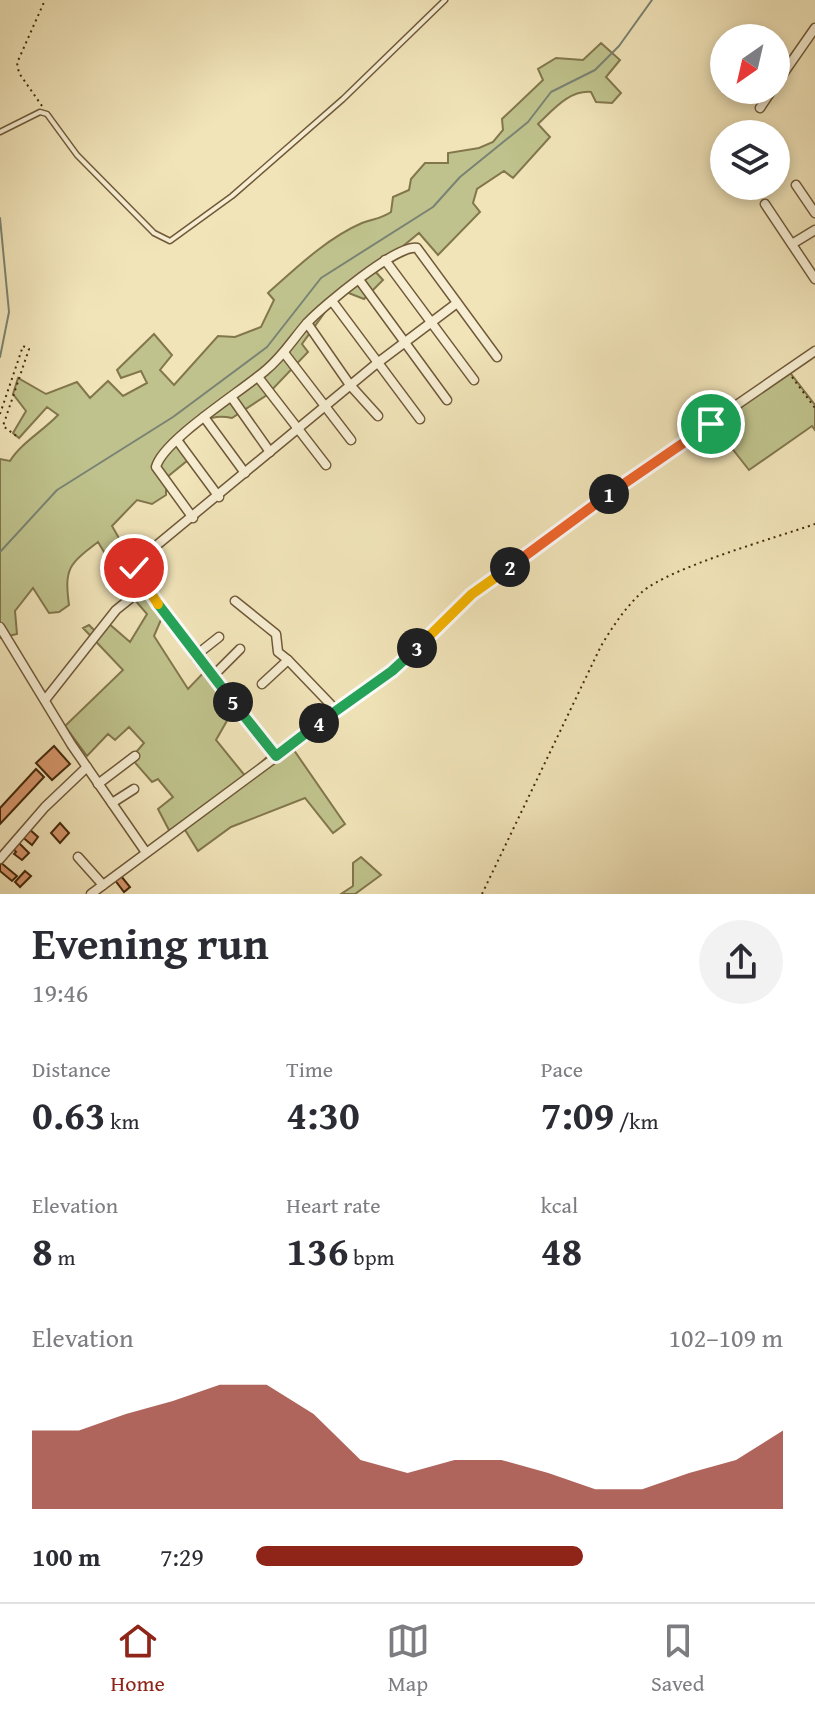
<!DOCTYPE html>
<html lang="en">
<head>
<meta charset="utf-8">
<style>
	body { margin:0; font-family:"Gentium Book Plus",serif; background:#f2f2f3; color:#2b2b33; height:100vh; display:flex; flex-direction:column; font-size:30px; white-space:nowrap }
	* { box-sizing:border-box; margin:0 }
	p { font-size:26px; color:#7c7c81 }
	.icon { flex:none; width:44px; height:44px; fill:none; stroke:currentColor; stroke-width:2; stroke-linecap:round; stroke-linejoin:round }
	.map { position:relative; height:894px; overflow:hidden }
	.panel { display:flex; flex-direction:column; background:#fff; flex:1 }
	.panel>* { flex:none }
	.needle { width:52px; rotate:214deg }
	.buttons { position:absolute; left:710px; top:24px; display:grid; gap:16px }
	.buttons a { display:grid; place-items:center; width:80px; height:80px; border-radius:50%; background:#fff; box-shadow:0 4px 12px #0003; font-size:40px }
	.pin { position:absolute; display:grid; place-items:center; width:68px; height:68px; color:#fff; margin:-34px; border:4px solid #fff; border-radius:50%; box-shadow:0 2px 8px #0007 }
	.km { position:absolute; width:40px; height:40px; margin:-20px; border-radius:50%; background:#222; color:#fff; font-size:22px; line-height:40px; text-align:center }
	.round { display:grid; place-items:center; flex:none; width:84px; height:84px; border-radius:42px; background:#f2f2f3 }
	.head { display:flex; align-items:center; justify-content:space-between; height:136px; padding:0 32px }
	h1 { font-size:44px; font-weight:800; line-height:60px }
	.metrics { display:grid; grid-template-columns:repeat(3,1fr); gap:12px; height:136px; padding:8px 32px }
	.metrics div { display:grid; align-content:center }
	.metrics b { font-size:40px; font-weight:800 }
	.metrics small { font-size:22px; font-weight:400 }
	.metrics p { font-size:22px }
	.chart { height:224px; padding:16px 32px }
	.chart p { display:flex; justify-content:space-between }
	.chart svg { width:100%; height:144px; margin-top:8px; fill:#8f2418; opacity:.7 }
	ul { padding:0 32px; list-style:none; font-size:26px }
	li { display:grid; grid-template-columns:128px 96px 1fr; align-items:center; height:60px }
	li i { height:20px; border-radius:10px; background:#8f2418 }
	.dock { display:flex; justify-content:space-around; align-items:center; height:112px; border-top:2px solid #e1e1e2; background:#fff; font-size:22px; color:#7c7c81 }
	.dock a { display:grid; justify-items:center; gap:4px }
	.dock .selected { color:#8f2418 }
	.map>svg:first-child { display:block }
</style>
</head>
<body>
<div class="map">
<svg width="815" height="894" viewBox="0 0 815 894">
	<rect width="100%" height="100%" fill="#f1e4b9"/>
	<filter id="stains"><feTurbulence type="fractalNoise" baseFrequency=".0025" numOctaves="4"/><feColorMatrix values="0 0 0 0 .2 0 0 0 0 .09 0 0 0 0 .02 0 0 0 .5 -.17"/></filter>
	<radialGradient id="worn" r=".72"><stop offset=".6" stop-color="#630" stop-opacity="0"/><stop offset="1" stop-color="#630" stop-opacity=".3"/></radialGradient>
	<!-- green -->
	<g fill="#bfc28c" stroke="#82764c" stroke-width="2">
		<path d="M601,43L620,60L606,77L621,93L612,103L596,102L591,92C569,90 553,110 538,124L550,137L513,178L504,171L477,189L473,203L480,212L438,255L419,233L374,270L383,280L364,299L341,290L302,344L308,352L267,395L232,418C209,413 198,423 183,439L188,460L166,478V495L152,504L137,500L112,526L163,615L154,636L188,689L208,668L236,705L216,740L246,777L270,754L289,743L345,824L333,833L305,798L231,827L198,851L182,825L170,832L158,809L173,797L158,779L152,782L131,758L144,743L129,727L115,740L108,734L87,756L65,726L123,670L83,628L89,625L98,634L108,623L130,642L147,614L128,592L98,542C69,564 64,568 69,605L59,612L49,613L33,588L15,611L17,634L0,638V459L10,461C21,443 43,431 58,415L47,407L19,438L13,433L26,411L13,394L18,378L46,394L77,382L90,398L108,381L123,396L147,383L141,371L121,378L117,370L154,334L172,355L160,370L174,385L218,336L235,337L261,327L274,300L268,293C296,268 327,238 362,223C372,219 381,219 391,212L393,197L409,190L411,179L425,163H448V153L479,148L493,142L503,130L502,119L543,80L538,69L556,58L583,60Z"/>
		<path d="M788,370L815,405V430L812,426L749,470L709,419Z"/>
		<path d="M361,857L381,875L355,894H341L353,886V863Z"/>
	</g>
	<g fill="none" stroke-linecap="round" stroke-linejoin="round">
		<!-- stream -->
		<g stroke="#7a8373" stroke-width="2">
			<path d="M0,218L9,312L0,357"/>
			<path d="M0,552L57,490L173,417L267,347L321,278L433,207L460,177L528,122L551,92L595,70L619,46L652,0"/>
		</g>
	</g>
	<!-- building -->
	<g fill="#d6976c" stroke="#452b0d" stroke-width="2">
		<path d="M54,746L70,764L52,780L36,763Z"/>
		<path d="M36,769L44,777L0,824V808Z"/>
		<path d="M60,823L69,833L60,843L51,833Z"/>
		<path d="M28,828L38,837L32,845L21,836Z"/>
		<path d="M18,842L29,853L22,860L14,854L16,852L12,847Z"/>
		<path d="M0,862L17,876L12,881L0,871Z"/>
		<path d="M25,871L31,876L20,887L15,882Z"/>
		<path d="M121,876L130,887L124,892L114,879Z"/>
	</g>
	<g fill="none" stroke-linecap="round" stroke-linejoin="round">
		<defs>
			<path id="service" d="M0,132L40,112L47,114L77,155L154,233L170,241L232,196L343,99L445,0"/>
			<g id="minor">
				<path d="M776,84L815,28"/>
				<path d="M760,108L772,90"/>
				<path d="M796,185L815,213"/>
				<path d="M765,204L815,279"/>
				<path d="M792,244L815,230"/>
				<path d="M385,260L474,380"/>
				<path d="M360,281L447,400"/>
				<path d="M332,301L420,419"/>
				<path d="M307,323L350,385L378,416"/>
				<path d="M285,354L351,440"/>
				<path d="M258,377L326,465"/>
				<path d="M232,398L270,452"/>
				<path d="M204,417L245,473"/>
				<path d="M177,440L219,497"/>
				<path d="M193,518L156,467C163,440 242,391 266,370C283,356 293,339 307,323C323,306 397,244 417,248L497,357"/>
				<path d="M235,601L276,634L278,652L288,660"/>
				<path d="M0,627L71,744L145,851"/>
				<path d="M195,656L219,637"/>
				<path d="M213,676L240,649"/>
				<path d="M262,684L288,660L336,710"/>
				<path d="M45,700L116,610L146,586"/>
				<path d="M276,756L195,656L134,564L376,364L457,303"/>
				<path d="M98,784L135,756"/>
				<path d="M112,803L134,789"/>
				<path d="M78,857L103,885"/>
				<path d="M0,859L45,807L87,767"/>
				<path d="M91,894L392,671L472,594L658,459L815,351"/>
			</g>
		</defs>
		<!-- service casing -->
		<use href="#service" stroke="#705938" stroke-width="7"/>
		<!-- minor casing -->
		<use href="#minor" stroke="#705938" stroke-width="11"/>
		<!-- path -->
		<g stroke="#452b0d" stroke-width="2" stroke-dasharray="2 4" stroke-linecap="butt">
			<path d="M42,106L19,73L17,63L45,0"/>
			<path d="M792,377L815,408"/>
			<path d="M0,414L23,346L29,349L3,426L19,438"/>
			<path d="M482,894L601,646C613,626 625,608 642,592C671,567 775,538 815,524"/>
		</g>
		<!-- service -->
		<use href="#service" stroke="#f6edd2" stroke-width="4"/>
		<!-- minor -->
		<use href="#minor" stroke="#f6edd2" stroke-width="8"/>
	</g>
	<g fill="none" stroke-linecap="round" stroke-linejoin="round">
		<defs>
			<path id="split-1" d="M609,494L711,424"/>
			<path id="split-2" d="M510,567L609,494"/>
			<path id="split-3" d="M417,648L472,594L510,567"/>
			<path id="split-4" d="M319,723L392,671L417,648"/>
			<path id="split-5" d="M233,702L276,756L319,723"/>
			<path id="split-6" d="M158,604L233,702"/>
			<path id="split-7" d="M134,568L158,604"/>
		</defs>
		<!-- split-1 casing -->
		<use href="#split-1" stroke="#fff" stroke-width="16"/>
		<!-- split-2 casing -->
		<use href="#split-2" stroke="#fff" stroke-width="16"/>
		<!-- split-3 casing -->
		<use href="#split-3" stroke="#fff" stroke-width="16"/>
		<!-- split-4 casing -->
		<use href="#split-4" stroke="#fff" stroke-width="16"/>
		<!-- split-5 casing -->
		<use href="#split-5" stroke="#fff" stroke-width="16"/>
		<!-- split-6 casing -->
		<use href="#split-6" stroke="#fff" stroke-width="16"/>
		<!-- split-7 casing -->
		<use href="#split-7" stroke="#fff" stroke-width="16"/>
		<!-- split-1 -->
		<use href="#split-1" stroke="#f0652b" stroke-width="10"/>
		<!-- split-2 -->
		<use href="#split-2" stroke="#f0652b" stroke-width="10"/>
		<!-- split-3 -->
		<use href="#split-3" stroke="#f5b400" stroke-width="10"/>
		<!-- split-4 -->
		<use href="#split-4" stroke="#22a559" stroke-width="10"/>
		<!-- split-5 -->
		<use href="#split-5" stroke="#22a559" stroke-width="10"/>
		<!-- split-6 -->
		<use href="#split-6" stroke="#22a559" stroke-width="10"/>
		<!-- split-7 -->
		<use href="#split-7" stroke="#f5b400" stroke-width="10"/>
	</g>
	<rect width="100%" height="100%" filter="url(#stains)"/>
	<rect width="100%" height="100%" fill="url(#worn)"/>
</svg>
<div class="buttons">
<a><svg class="needle" viewBox="-14 -14 28 28"><path d="M0-13l5 13h-10z" fill="#e53935"/><path d="M0 13l5-13h-10z" fill="#7c7c81"/></svg></a>
<a><svg class="icon" aria-label="layers" viewBox="0 0 24 24"><path d="M12 4l9 5-9 5-9-5zM3 14l9 5 9-5"/></svg></a>
</div>
<div class="pin" style="left:711px;top:424px;background:#1e9e55"><svg class="icon" aria-label="arrive" viewBox="0 0 24 24"><path d="M6 21V4h12l-3 4 3 4H6"/></svg></div>
<div class="pin" style="left:134px;top:568px;background:#d93025"><svg class="icon" aria-label="check" viewBox="0 0 24 24"><path d="M5 12l5 5 9-10"/></svg></div>
<b class="km" style="left:609px;top:494px">1</b>
<b class="km" style="left:510px;top:567px">2</b>
<b class="km" style="left:417px;top:648px">3</b>
<b class="km" style="left:319px;top:723px">4</b>
<b class="km" style="left:233px;top:702px">5</b>
</div>
<section class="panel">
<div class="head"><div><h1>Evening run</h1><p>19:46</p></div><a class="round"><svg class="icon" aria-label="share" viewBox="0 0 24 24"><path d="M12 15V3M7 8l5-5 5 5M5 13v7h14v-7"/></svg></a></div>
<div class="metrics">
<div><p>Distance</p><b>0.63<small> km</small></b></div>
<div><p>Time</p><b>4:30</b></div>
<div><p>Pace</p><b>7:09<small> /km</small></b></div>
</div>
<div class="metrics">
<div><p>Elevation</p><b>8<small> m</small></b></div>
<div><p>Heart rate</p><b>136<small> bpm</small></b></div>
<div><p>kcal</p><b>48</b></div>
</div>
<div class="chart"><p><span>Elevation</span>102–109 m</p>
<svg viewBox="0 0 160 44" preserveAspectRatio="none"><path d="M0 44V20L10 20L20 15L30 11L40 6L50 6L60 15L70 29L80 33L90 29L100 29L110 33L120 38L130 38L140 33L150 29L160 20V44z"/></svg>
</div>
<ul>
<li><b>100 m</b>7:29<i style="width:62%"></i></li>
</ul>
</section>
<nav class="dock">
<a class="selected"><svg class="icon" aria-label="home" viewBox="0 0 24 24"><path d="M3 11l9-7 9 7M6 9v11h12V9"/></svg>Home</a>
<a><svg class="icon" aria-label="map" viewBox="0 0 24 24"><path d="M3 6l6-2 6 2 6-2v14l-6 2-6-2-6 2zM9 4v14M15 6v14"/></svg>Map</a>
<a><svg class="icon" aria-label="saved" viewBox="0 0 24 24"><path d="M7 4h10v16l-5-4-5 4z"/></svg>Saved</a>
</nav>
</body>
</html>
